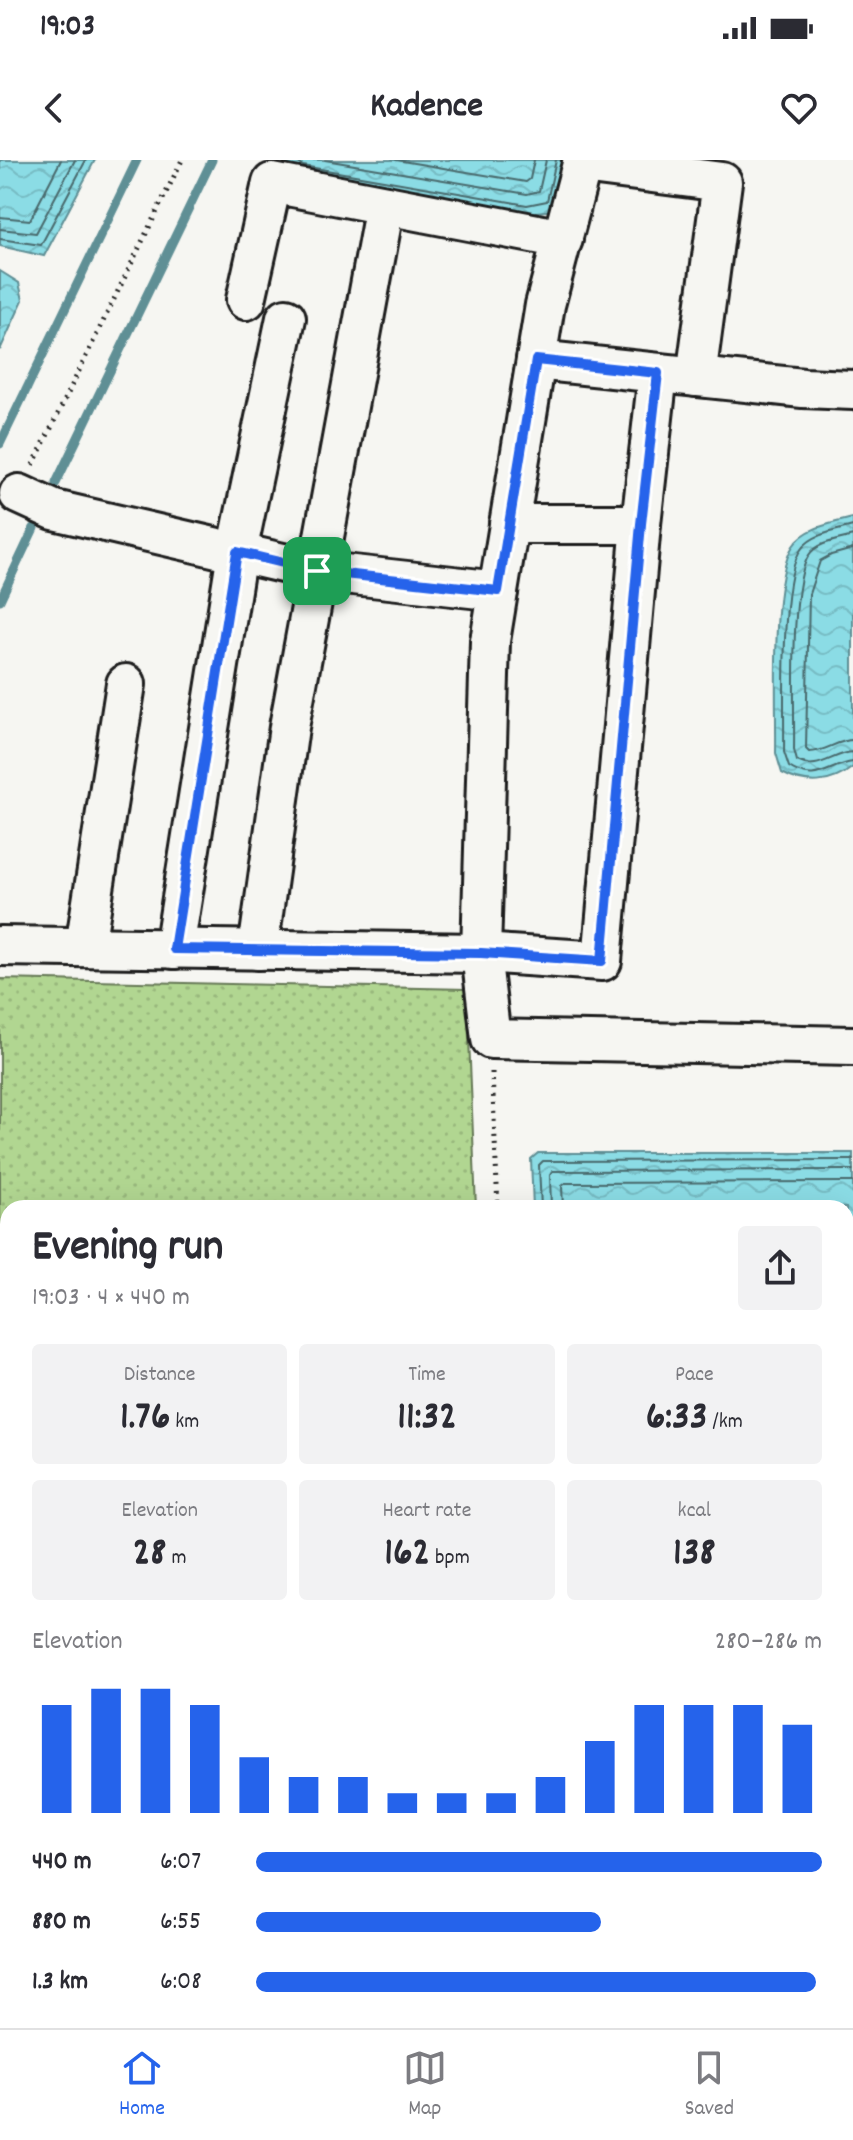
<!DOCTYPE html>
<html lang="en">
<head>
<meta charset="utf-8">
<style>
	body { margin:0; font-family:Dekko,sans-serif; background:#f2f2f3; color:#2b2b33; height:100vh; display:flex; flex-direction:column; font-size:30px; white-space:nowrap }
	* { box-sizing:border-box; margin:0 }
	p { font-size:26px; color:#7c7c81 }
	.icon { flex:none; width:44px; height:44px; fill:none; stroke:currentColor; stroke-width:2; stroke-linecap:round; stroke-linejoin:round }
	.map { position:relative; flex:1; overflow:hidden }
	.side { position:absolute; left:0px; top:1040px; width:854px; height:828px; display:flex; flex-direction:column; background:#fff; border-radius:24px 24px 0 0; box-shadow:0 8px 32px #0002 }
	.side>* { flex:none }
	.pin { position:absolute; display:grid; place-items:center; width:68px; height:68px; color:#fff; margin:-34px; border-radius:16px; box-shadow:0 4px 12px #0006 }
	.round { display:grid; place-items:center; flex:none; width:84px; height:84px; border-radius:8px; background:#f2f2f3 }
	.headline { display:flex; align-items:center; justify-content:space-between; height:136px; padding:0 32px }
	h1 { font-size:44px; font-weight:700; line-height:60px }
	.stats { display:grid; grid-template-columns:repeat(3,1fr); gap:12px; height:136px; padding:8px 32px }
	.stats div { display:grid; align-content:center; border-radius:8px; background:#f2f2f3; text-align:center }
	.stats b { font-size:40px; font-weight:700 }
	.stats small { font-size:22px; font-weight:400 }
	.stats p { font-size:22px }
	.chart { height:224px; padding:16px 32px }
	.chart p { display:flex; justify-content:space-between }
	.chart svg { width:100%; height:144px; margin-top:8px; stroke:#2563eb; stroke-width:6 }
	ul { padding:0 32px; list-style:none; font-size:26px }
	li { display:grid; grid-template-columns:128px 96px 1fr; align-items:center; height:60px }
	li i { height:20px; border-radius:10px; background:#2563eb }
	.status { display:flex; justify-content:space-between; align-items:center; height:56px; padding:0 40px; background:#fff; direction:ltr }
	.status svg { height:22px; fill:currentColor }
	header { display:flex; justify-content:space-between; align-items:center; height:104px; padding:0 32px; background:#fff; font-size:36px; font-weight:700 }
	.tabs { display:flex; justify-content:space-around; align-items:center; height:112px; border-top:2px solid #e1e1e2; background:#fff; font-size:22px; color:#7c7c81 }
	.tabs a { display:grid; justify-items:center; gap:4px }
	.tabs .on { color:#2563eb }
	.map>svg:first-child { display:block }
</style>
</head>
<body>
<div class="status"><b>19:03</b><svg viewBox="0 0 49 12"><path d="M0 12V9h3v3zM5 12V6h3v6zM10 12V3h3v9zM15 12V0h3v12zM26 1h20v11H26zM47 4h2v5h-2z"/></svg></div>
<header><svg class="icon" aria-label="back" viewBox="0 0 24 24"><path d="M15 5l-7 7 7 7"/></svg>Kadence<svg class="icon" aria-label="heart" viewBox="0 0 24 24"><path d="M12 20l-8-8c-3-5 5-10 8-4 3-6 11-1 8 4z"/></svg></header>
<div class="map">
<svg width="853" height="1868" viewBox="0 0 853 1868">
	<defs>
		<pattern id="garden-dots" width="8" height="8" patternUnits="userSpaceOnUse" patternTransform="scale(2)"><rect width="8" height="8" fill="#b1d691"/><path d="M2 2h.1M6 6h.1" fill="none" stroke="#98b77c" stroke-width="1.8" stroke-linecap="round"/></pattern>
		<pattern id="water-waves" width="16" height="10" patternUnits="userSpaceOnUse" patternTransform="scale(2)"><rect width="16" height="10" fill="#8bdce5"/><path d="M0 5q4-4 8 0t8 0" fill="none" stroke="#77bcc4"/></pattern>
	</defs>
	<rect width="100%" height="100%" fill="#f6f6f2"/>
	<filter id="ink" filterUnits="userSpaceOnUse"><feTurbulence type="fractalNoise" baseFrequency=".0125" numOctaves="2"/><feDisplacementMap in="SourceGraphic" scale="16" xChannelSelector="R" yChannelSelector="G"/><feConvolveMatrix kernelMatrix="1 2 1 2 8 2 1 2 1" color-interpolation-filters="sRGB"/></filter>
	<g filter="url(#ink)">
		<!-- garden -->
		<path fill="url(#garden-dots)" stroke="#667956" stroke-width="2" d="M0,819L467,829L476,1048H8V1860H509V1868H0Z"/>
		<!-- water -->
		<g fill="url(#water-waves)" stroke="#5f8f95" stroke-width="2">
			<path d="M0,0H95L44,96L0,86Z"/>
			<path d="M283,0H565L554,50L527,53L299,14Z"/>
			<path d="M0,111L19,123L23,140L0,190Z"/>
			<path d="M853,358V607C831,625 806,626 782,613L776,593C777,547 770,421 793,386C805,367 833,363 853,358Z"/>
			<path d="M538,993H853V1627H846V1048H533L531,999Z"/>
			<path d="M846,1690H853V1868H578V1860H846Z"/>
		</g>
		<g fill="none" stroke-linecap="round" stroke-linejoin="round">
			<!-- shore -->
			<g stroke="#48696c" stroke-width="2">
				<path d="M294,0L303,6L527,45L547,41L556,0"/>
				<path d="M325,0L527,34L539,31L546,0"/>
				<path d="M396,0L526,22L530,19L534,0"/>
				<path d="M0,57L30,60L61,0"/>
				<path d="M0,69L36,73L75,0"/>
				<path d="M0,79L41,85L86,0"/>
				<path d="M853,366C836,371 814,373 802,388C779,416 785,550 784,592L789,607C817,625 828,605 853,602"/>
				<path d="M853,376C839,380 817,382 809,395C789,426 795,549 794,590L797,601C818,612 833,593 853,592"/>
				<path d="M853,389L831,395L820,401L809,434L806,589L809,592C826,592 837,580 853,580"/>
				<path d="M541,1048L539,1005L543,1001L853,1000"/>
				<path d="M551,1048L550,1015L553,1011L853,1010"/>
				<path d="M563,1048L562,1026L566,1023L853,1022"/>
			</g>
			<!-- stream -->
			<g stroke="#5f8f95" stroke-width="9">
				<path d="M0,284L137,0"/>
				<path d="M56,323L212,0"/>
				<path d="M0,440L34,368"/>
			</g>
			<defs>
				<g id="minor">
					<path d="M583,0L545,145L490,481L481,793L491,879L853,886"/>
					<path d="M582,4L722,22L696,217"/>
					<path d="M246,140L272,23L563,79"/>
					<path d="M536,200L803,228L853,230"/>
					<path d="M19,334L54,350L317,411L498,431"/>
					<path d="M509,364H641L658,213"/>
					<path d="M0,786L481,793L602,801L641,364"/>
					<path d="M85,787L126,524"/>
					<path d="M174,789L237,392L286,158"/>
					<path d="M258,790L289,567L385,45"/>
				</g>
			</defs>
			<!-- minor casing -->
			<use href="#minor" stroke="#1c1c1c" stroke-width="44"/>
			<!-- path -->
			<g stroke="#1c1c1c" stroke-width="5" stroke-dasharray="2 6" stroke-linecap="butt">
				<path d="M33,305L182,0"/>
				<path d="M492,912L498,1048"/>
				<path d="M535,1860L536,1868"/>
			</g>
			<!-- minor -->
			<use href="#minor" stroke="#f6f6f2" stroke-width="38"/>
		</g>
	</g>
	<g fill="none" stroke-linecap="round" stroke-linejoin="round" filter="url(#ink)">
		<defs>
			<path id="route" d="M536,200L658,213L641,364L602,801L481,793L174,789L237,392L317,411L498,431Z"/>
		</defs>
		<!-- route casing -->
		<use href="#route" stroke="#fff" stroke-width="16"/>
		<!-- route -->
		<use href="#route" stroke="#2563eb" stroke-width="10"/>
	</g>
</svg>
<div class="pin" style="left:317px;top:411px;background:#1e9e55"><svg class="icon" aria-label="arrive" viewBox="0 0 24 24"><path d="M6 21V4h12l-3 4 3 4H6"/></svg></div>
<section class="side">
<div class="headline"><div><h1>Evening run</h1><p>19:03 · 4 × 440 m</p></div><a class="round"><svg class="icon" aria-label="share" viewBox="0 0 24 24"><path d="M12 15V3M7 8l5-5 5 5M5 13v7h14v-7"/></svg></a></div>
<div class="stats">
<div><p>Distance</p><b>1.76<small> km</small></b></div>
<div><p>Time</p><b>11:32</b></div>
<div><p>Pace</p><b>6:33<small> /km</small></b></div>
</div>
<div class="stats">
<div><p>Elevation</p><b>28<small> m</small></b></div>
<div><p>Heart rate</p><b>162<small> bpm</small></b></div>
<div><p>kcal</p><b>138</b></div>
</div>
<div class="chart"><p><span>Elevation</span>280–286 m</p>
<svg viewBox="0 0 160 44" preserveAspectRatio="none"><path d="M5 44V11M15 44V6M25 44V6M35 44V11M45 44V27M55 44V33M65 44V33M75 44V38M85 44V38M95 44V38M105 44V33M115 44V22M125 44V11M135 44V11M145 44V11M155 44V17"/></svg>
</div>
<ul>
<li><b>440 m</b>6:07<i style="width:100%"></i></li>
<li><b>880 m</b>6:55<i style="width:61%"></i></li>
<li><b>1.3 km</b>6:08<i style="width:99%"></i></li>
</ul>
</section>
</div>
<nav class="tabs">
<a class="on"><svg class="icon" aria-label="home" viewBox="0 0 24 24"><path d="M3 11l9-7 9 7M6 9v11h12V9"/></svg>Home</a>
<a><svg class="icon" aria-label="map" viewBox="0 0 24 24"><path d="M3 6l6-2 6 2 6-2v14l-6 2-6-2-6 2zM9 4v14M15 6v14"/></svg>Map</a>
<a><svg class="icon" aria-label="saved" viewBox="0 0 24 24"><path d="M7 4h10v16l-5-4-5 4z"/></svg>Saved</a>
</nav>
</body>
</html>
